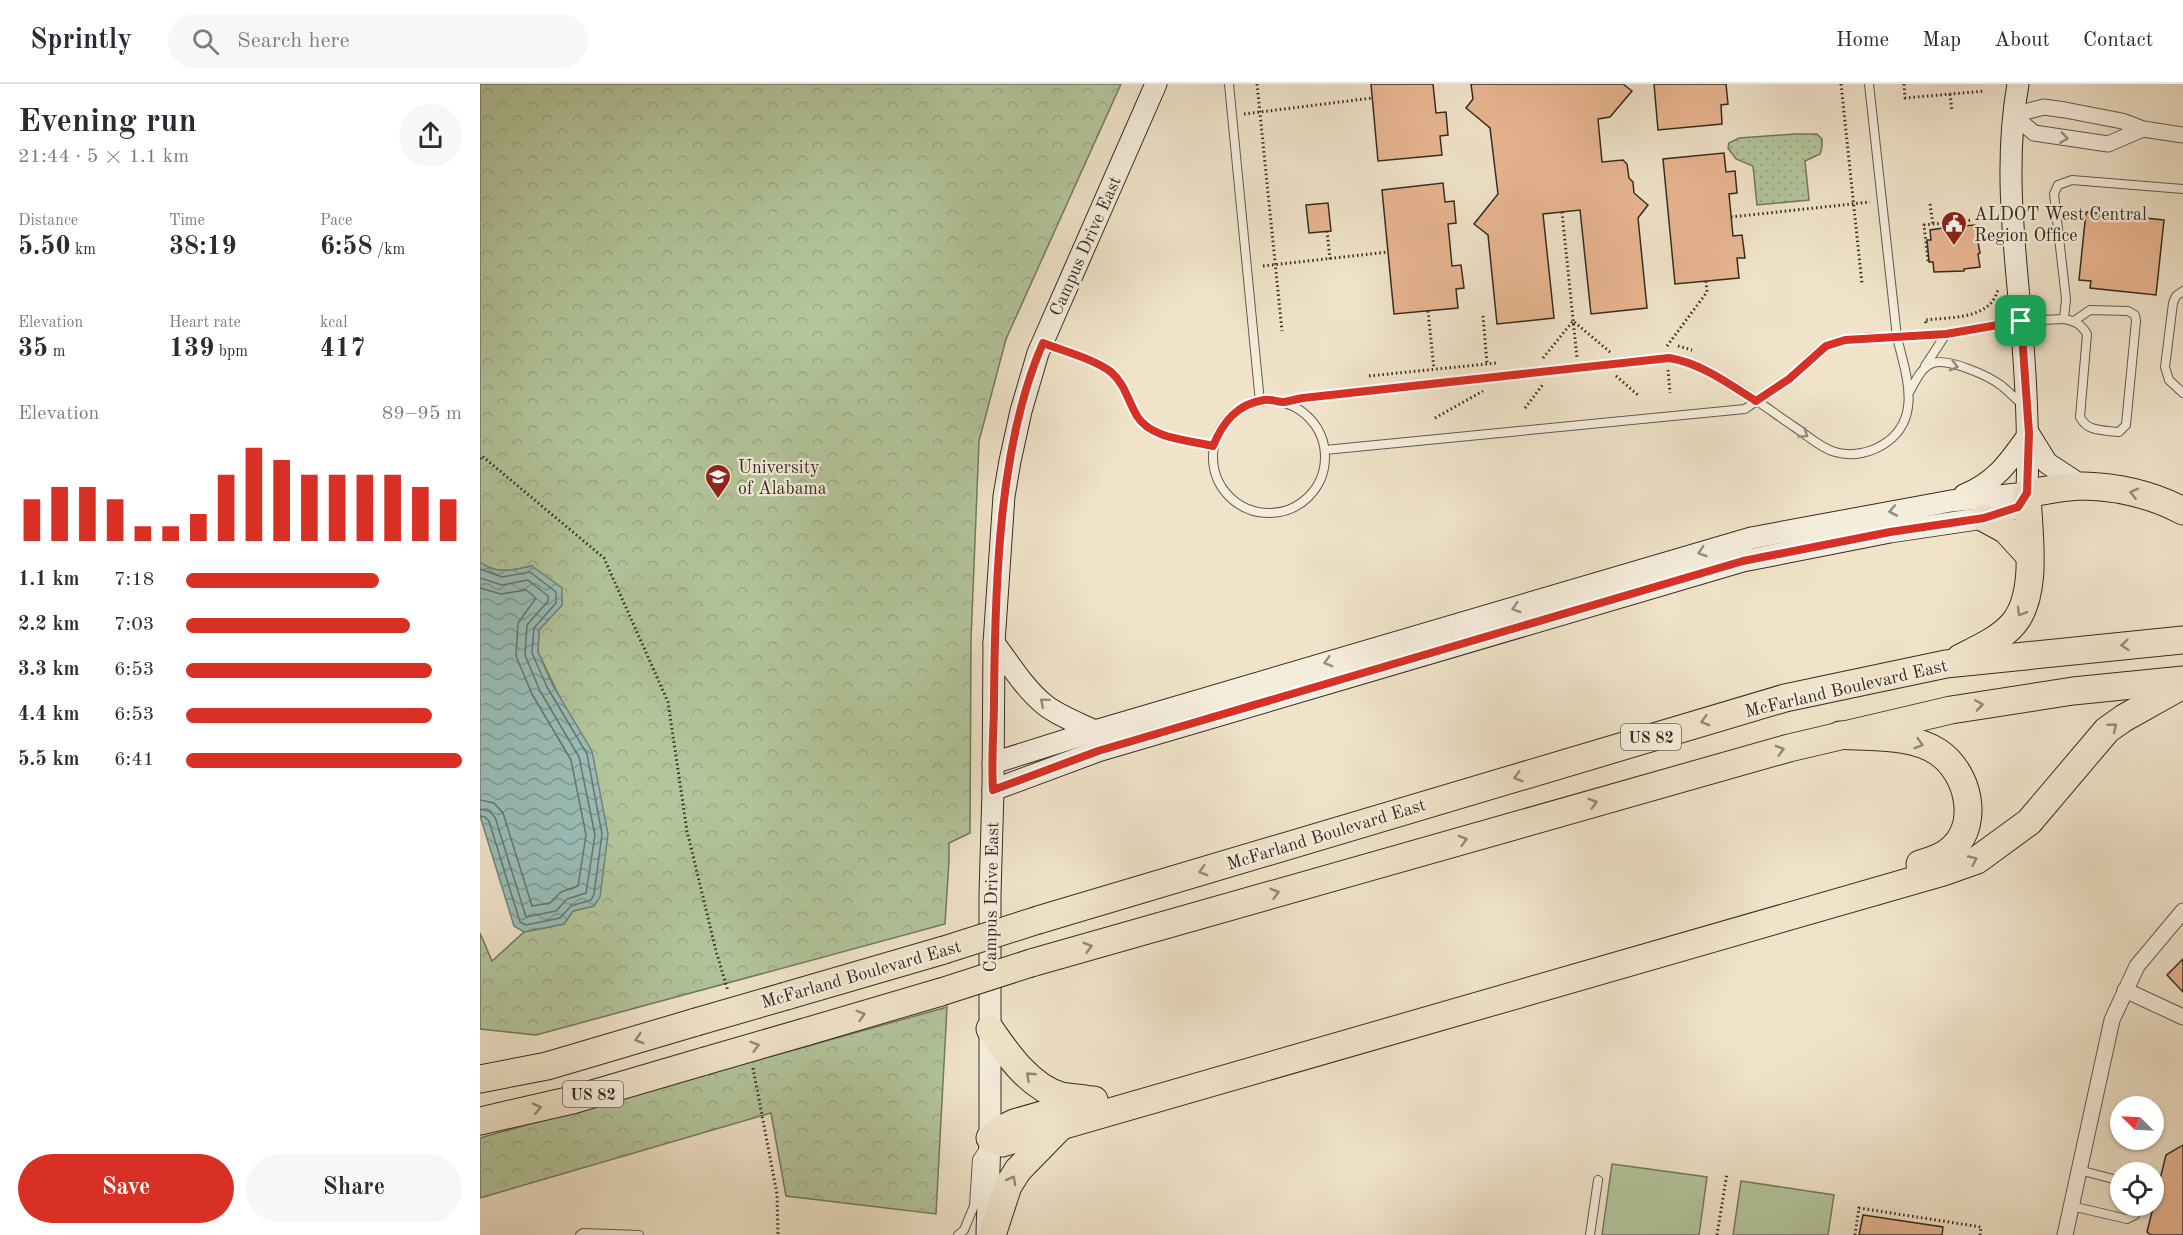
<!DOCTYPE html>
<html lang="en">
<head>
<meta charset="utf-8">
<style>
	body { margin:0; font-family:"Old Standard TT",serif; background:#f7f7f7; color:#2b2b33; height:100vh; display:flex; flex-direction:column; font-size:22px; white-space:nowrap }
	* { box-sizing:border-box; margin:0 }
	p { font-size:20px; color:#7c7c81 }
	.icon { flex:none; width:33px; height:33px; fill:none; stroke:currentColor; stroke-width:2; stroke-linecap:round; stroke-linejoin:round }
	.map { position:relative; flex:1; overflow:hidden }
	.sheet { display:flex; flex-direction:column; background:#fff; width:480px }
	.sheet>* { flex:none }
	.needle { width:39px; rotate:294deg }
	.controls { position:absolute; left:1630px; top:1012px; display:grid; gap:12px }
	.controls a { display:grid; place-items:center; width:54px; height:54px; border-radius:50%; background:#fff; box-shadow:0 2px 4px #0004; font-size:30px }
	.pin { position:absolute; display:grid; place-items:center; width:51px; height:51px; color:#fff; margin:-26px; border-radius:12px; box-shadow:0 3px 9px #0006 }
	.round { display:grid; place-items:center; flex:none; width:63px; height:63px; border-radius:32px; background:#f7f7f7 }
	.head { display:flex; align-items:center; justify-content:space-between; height:102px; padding:0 18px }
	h1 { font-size:33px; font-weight:800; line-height:45px }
	.metrics { display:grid; grid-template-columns:repeat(3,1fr); gap:9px; height:102px; padding:6px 18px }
	.metrics div { display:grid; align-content:center }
	.metrics b { font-size:26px; font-weight:800 }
	.metrics small { font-size:16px; font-weight:400 }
	.metrics p { font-size:16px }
	.chart { height:168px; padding:12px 18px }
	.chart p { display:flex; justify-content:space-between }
	.chart svg { width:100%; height:108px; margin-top:6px; stroke:#d93025; stroke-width:6 }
	.button { display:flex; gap:12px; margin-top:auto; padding:12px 18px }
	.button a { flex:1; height:69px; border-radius:36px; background:#d93025; color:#fff; font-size:24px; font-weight:800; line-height:69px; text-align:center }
	.button a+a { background:#f7f7f7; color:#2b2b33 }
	ul { padding:0 18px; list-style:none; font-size:20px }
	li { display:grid; grid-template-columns:96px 72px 1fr; align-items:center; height:45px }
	li i { height:15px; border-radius:8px; background:#d93025 }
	header { display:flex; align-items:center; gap:36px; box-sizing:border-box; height:84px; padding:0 30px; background:#fff; border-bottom:2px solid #e1e1e2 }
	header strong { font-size:28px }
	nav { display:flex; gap:33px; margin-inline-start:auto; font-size:21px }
	.search { width:420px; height:54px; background:#f7f7f7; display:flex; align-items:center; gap:15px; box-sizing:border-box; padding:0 21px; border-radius:33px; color:#7c7c81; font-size:22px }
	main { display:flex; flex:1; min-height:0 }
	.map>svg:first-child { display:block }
</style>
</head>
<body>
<header>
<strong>Sprintly</strong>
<div class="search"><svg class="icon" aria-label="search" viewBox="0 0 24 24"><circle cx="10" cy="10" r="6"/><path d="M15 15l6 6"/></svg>Search here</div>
<nav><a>Home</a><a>Map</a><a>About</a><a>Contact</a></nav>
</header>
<main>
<section class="sheet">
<div class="head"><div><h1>Evening run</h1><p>21:44 · 5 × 1.1 km</p></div><a class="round"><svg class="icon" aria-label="share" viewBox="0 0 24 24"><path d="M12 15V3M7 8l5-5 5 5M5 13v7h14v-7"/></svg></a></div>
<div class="metrics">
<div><p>Distance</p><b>5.50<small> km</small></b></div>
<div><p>Time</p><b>38:19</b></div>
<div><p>Pace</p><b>6:58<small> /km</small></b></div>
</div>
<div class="metrics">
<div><p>Elevation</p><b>35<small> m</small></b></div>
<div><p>Heart rate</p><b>139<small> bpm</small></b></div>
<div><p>kcal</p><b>417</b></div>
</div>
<div class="chart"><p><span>Elevation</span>89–95 m</p>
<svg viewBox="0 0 160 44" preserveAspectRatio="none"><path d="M5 44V27M15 44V22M25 44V22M35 44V27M45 44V38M55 44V38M65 44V33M75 44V17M85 44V6M95 44V11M105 44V17M115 44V17M125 44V17M135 44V17M145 44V22M155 44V27"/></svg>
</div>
<ul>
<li><b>1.1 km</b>7:18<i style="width:70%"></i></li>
<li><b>2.2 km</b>7:03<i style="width:81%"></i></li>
<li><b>3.3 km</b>6:53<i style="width:89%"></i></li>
<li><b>4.4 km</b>6:53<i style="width:89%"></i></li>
<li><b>5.5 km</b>6:41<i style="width:100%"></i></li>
</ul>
<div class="button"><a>Save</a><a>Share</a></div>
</section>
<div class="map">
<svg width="1703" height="1151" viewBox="0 0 1703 1151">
	<defs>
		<pattern id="forest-crowns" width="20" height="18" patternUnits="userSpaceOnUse" patternTransform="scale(1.5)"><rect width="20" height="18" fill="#b3c59b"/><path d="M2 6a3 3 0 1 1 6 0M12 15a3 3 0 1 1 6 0" fill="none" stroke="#9ba985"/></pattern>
		<pattern id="park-dots" width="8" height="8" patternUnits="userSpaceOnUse" patternTransform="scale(1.5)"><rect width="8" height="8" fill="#b3c59b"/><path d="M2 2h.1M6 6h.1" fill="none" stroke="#9ba985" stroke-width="1.8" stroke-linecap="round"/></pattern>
		<pattern id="water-waves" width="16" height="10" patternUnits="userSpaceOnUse" patternTransform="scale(1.5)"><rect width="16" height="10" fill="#9abeb8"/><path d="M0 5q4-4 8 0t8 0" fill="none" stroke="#7e9b95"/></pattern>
	</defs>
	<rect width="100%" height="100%" fill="#f0e3c9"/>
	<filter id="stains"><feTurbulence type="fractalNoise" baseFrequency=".00333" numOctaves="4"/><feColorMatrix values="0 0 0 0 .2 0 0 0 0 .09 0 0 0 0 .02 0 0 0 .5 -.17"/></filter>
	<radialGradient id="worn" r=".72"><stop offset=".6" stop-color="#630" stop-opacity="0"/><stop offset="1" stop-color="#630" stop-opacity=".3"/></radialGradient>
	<!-- forest -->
	<g fill="url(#forest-crowns)" stroke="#74785e" stroke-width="1.5">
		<path d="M0,0H641L526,255L499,357L491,556L490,749L469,759V777L465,840L56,951L0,945V849L12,877L44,848L84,840L93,827L114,822L82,618L58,568L59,546L82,521L52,482C32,486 17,491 0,478Z"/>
		<path d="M467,923L456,1130L306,1112L291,1029L0,1114V1054Z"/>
	</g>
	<!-- park -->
	<path fill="url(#park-dots)" stroke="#74785e" stroke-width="1.5" d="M1315,50H1337L1342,55V63L1340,70L1325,77L1329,116L1277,121L1273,82L1256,75L1248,64L1249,59L1259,54Z"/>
	<!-- pitch -->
	<g fill="#b3c59b" stroke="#74785e" stroke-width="1.5">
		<path d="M1132,1080L1227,1093L1219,1151H1122Z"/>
		<path d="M1261,1097L1354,1111L1348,1151H1253Z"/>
	</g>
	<!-- water -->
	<path fill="url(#water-waves)" stroke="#72847c" stroke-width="1.5" d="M0,478C17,491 32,486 52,482L82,504V521L59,546L58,568L72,600L112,667L128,750L120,813L114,822L93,827L84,840L44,848L34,842L0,732Z"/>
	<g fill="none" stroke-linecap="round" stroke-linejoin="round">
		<!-- shore -->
		<g stroke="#68756d" stroke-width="1.5">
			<path d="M0,485L22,493L50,488L76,508V519L54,544L52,569L67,603L107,670L122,750L114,810L111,816L91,822L80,834L46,841L40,838L9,737L5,733L0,732"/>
			<path d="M0,494L22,501L48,496L68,512V517L47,541L45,571L60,607L99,673L115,751L106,809L87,815L76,827L46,833L15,733L9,727L0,725"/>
			<path d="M0,504L21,510L46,506L56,514L38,539L36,572L52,610L91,676L106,751L98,802L81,808L70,819L52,822L23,729L14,719L0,716"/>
		</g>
	</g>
	<!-- building -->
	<g fill="#e8b691" stroke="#352c22" stroke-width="1.5">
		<path d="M891,0H953L956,29L966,28L968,51L960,52L962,71L898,77Z"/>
		<path d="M991,0H1143L1152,7L1130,33L1118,35L1122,78L1143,76L1147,80L1149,94L1153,98L1154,109L1168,121L1158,134L1167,224L1111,230L1100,126L1082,128L1063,130L1074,234L1017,240L1008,151L994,140L1018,110L1010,44L986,24L993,15Z"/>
		<path d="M1174,0H1246L1248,20L1241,21L1242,40L1178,46Z"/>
		<path d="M1244,69L1246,88L1255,87L1257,109L1249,110L1253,152L1262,151L1265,174H1257L1259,194L1195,200L1183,75Z"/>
		<path d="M963,99L965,118L974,117L976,139L968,140L972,182L981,181L984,204L976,205L978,224L914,230L902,106Z"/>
		<path d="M848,119L851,147L829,149L826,121Z"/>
		<path d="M1606,128L1684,136L1676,211L1610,204L1611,197L1599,196Z"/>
		<path d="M1483,141V142L1495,141L1500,169L1498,170L1500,183L1484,185V187L1454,188L1453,178H1449L1447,156H1451L1450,146Z"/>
		<path d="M1703,875V908L1687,891Z"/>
		<path d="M1703,1061V1151H1671L1667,1148L1686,1071Z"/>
		<path d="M1383,1131L1463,1143L1462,1151H1379Z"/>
	</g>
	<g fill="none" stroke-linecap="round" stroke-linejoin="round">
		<defs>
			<g id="lane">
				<path d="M749,0L780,318"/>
				<path d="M1389,0L1417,253L1466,250L1541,237L1584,235L1586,215L1574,110L1578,101L1592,96L1703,105"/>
				<path d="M1703,207L1696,212L1693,219L1685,283L1689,296L1703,309"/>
				<path d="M1584,235C1595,237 1601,240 1607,250L1600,333C1607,348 1624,346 1639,348L1646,341L1656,237L1655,231L1648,227L1610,226L1594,237"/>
				<path d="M564,259C584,267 616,275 632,289C645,301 648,318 658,333C672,355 710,356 733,362"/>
				<path d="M1445,282L1466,250"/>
				<path d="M1430,307C1435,298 1441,283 1453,279C1469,274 1509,292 1522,302C1529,308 1536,315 1543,321"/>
				<circle cx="789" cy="373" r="56"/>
				<path d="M803,318L823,314L1189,274C1233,281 1280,320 1316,344C1328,352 1341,364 1355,368C1372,373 1392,369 1407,358C1443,332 1425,288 1417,253C1394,254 1368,252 1347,262C1332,269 1321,286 1308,296C1294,306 1279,315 1265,325L845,366"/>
				<path d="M1599,1086L1641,1097"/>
				<path d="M1591,1122L1647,1135L1655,1131L1657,1122"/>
				<path d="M100,1151L103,1149L159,1151"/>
				<path d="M478,1151L484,1146L494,1122L497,1075L505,1063"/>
				<path d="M1110,1151L1118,1096"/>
			</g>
			<g id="street">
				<path d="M1533,31L1564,23L1585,26L1642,37L1663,45L1703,51"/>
				<path d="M1533,31L1554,49L1628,60L1663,45"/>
				<path d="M1645,906L1703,933"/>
				<path d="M1585,1151L1632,936L1657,882L1703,827"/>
			</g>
			<g id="secondary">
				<path d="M1538,0C1524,79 1534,157 1541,236C1546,294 1549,351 1547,409"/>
				<path d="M1549,350L1567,379L1602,402"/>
				<path d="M1484,411C1516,398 1529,378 1549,350"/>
				<path d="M514,559C530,580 544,604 565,621C579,632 598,639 615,647"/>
				<path d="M513,679L615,647L1271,454L1471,417L1547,409"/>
				<path d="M513,706L618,667L1263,477L1410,448L1504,434L1538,423L1547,409"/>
				<path d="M507,1149L510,1054V810L513,706L514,559L524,412L530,377L541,327L558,269L676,0"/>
			</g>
			<g id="highway">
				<path d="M1504,434L1526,446L1549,471"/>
				<path d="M1480,574C1498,565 1521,555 1534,539C1559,509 1548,446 1547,409C1566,407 1585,402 1604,402C1638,403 1673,411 1703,427"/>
				<path d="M1360,651C1392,654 1431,650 1458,668C1488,688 1500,738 1473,764C1464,773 1451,777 1440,780"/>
				<path d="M558,836L1305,614L1466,580L1703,556"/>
				<path d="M551,879L1309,664L1471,626L1593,607L1703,596"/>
				<path d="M306,912L464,866"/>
				<path d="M510,945C527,970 550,1003 581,1012C590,1014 601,1014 610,1016"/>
				<path d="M325,948L461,908"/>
				<path d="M0,995L67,982L216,938"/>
				<path d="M614,1016L534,1039L522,1045L510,1054L522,1059L1463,788L1497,776L1549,738L1627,646L1644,634L1703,601"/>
				<path d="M0,1037L92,1016L225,977"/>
				<path d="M512,1151L528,1102L538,1086L580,1043"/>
			</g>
		</defs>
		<!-- lane casing -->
		<use href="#lane" stroke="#645a4c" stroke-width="10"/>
		<!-- street casing -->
		<use href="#street" stroke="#645a4c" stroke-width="17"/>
		<!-- secondary casing -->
		<use href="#secondary" stroke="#352c22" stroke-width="23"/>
		<!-- highway casing -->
		<use href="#highway" stroke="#352c22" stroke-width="29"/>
		<!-- path -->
		<g stroke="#352c22" stroke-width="3" stroke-dasharray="1.5 3" stroke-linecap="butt">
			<path d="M777,0L802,247"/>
			<path d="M1361,0L1382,200"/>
			<path d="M1424,0L1425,14L1505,7"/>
			<path d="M1470,10L1472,27"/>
			<path d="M764,30L892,14"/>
			<path d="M1450,120L1453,140"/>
			<path d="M1082,128L1097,274"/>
			<path d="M1251,133L1390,118"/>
			<path d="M847,147L850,175"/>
			<path d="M1448,177L1444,141L1513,134"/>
			<path d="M783,182L908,168"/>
			<path d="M948,227L954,285"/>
			<path d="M1003,232L1007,279"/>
			<path d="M1446,239L1445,236C1470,233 1511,236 1518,205"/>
			<path d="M1187,262L1227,208L1226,197"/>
			<path d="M1198,262L1212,266"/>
			<path d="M1063,274L1093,237L1130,268"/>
			<path d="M1188,286L1190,309"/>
			<path d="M889,292L1016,279"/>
			<path d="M1136,292L1159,312"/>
			<path d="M1045,324L1064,299"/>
			<path d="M955,334L1003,307"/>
			<path d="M0,375L2,372L124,474L188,618L207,747L236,867L248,907"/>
			<path d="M273,984L297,1110L298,1151"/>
			<path d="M1237,1151L1247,1089"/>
			<path d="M1375,1151L1379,1124L1501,1143L1500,1151"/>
		</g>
		<!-- lane -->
		<use href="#lane" stroke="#f5eddc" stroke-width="8"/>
		<!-- street -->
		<use href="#street" stroke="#f5eddc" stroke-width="15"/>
		<!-- secondary -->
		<use href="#secondary" stroke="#f5eddc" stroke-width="21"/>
		<!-- highway -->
		<use href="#highway" stroke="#f0e3c9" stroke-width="27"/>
		<defs>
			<g id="highway-bridge">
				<path d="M464,866L558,836"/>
				<path d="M461,908L551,879"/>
				<path d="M216,938L306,912"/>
				<path d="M225,977L325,948"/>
			</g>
		</defs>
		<!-- highway-bridge casing -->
		<use href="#highway-bridge" stroke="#352c22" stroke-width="29" stroke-linecap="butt"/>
		<!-- highway-bridge -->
		<use href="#highway-bridge" stroke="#f0e3c9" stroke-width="27"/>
	</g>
	<!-- one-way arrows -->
	<defs><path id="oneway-chevron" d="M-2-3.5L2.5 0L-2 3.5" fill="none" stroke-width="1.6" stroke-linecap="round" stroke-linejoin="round" transform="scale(1.5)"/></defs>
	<g stroke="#958c7f">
		<use href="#oneway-chevron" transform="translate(1584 54) rotate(8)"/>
		<use href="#oneway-chevron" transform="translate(1474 282) rotate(14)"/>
		<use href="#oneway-chevron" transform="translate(1324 350) rotate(34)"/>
		<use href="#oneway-chevron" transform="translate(1413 427) rotate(170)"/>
		<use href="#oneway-chevron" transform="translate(1222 468) rotate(163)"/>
		<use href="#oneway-chevron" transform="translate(1036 524) rotate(163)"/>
		<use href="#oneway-chevron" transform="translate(848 578) rotate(164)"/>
		<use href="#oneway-chevron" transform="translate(564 618) rotate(-140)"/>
	</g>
	<g stroke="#928876">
		<use href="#oneway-chevron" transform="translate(1654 409) rotate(-166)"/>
		<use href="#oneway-chevron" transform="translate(1541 528) rotate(120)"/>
		<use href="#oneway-chevron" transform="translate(1645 561) rotate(175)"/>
		<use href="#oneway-chevron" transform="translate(1499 621) rotate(-9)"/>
		<use href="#oneway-chevron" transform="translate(1225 637) rotate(163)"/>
		<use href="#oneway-chevron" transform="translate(1633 643) rotate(-39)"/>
		<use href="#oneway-chevron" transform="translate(1439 660) rotate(17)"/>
		<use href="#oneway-chevron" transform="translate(1300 666) rotate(-16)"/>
		<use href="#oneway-chevron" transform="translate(1038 693) rotate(163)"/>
		<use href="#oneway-chevron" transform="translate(1113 719) rotate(-16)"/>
		<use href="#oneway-chevron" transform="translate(983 756) rotate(-16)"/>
		<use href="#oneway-chevron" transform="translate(1493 776) rotate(-25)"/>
		<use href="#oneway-chevron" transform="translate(723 787) rotate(163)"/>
		<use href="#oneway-chevron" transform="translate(795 809) rotate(-16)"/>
		<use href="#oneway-chevron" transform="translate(608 863) rotate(-16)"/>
		<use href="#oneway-chevron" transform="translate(381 931) rotate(-16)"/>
		<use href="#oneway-chevron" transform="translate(159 955) rotate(164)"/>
		<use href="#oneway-chevron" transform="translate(275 962) rotate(-16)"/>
		<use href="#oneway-chevron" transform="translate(550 992) rotate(-137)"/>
		<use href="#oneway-chevron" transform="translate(57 1024) rotate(-13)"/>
		<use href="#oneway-chevron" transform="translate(532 1096) rotate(-61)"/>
	</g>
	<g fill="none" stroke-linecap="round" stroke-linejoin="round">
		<defs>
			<path id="route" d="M1541,237L1549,349L1547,409L1538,423L1504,434L1410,448L1263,477L618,667L513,706C511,676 514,645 514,615C515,504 518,361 563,259C583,267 614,275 631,288C645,300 648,317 657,332C671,355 709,356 733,362C743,338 757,320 784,316C791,315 797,318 804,318C810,317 817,315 823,314L1189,274C1221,279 1249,300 1276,317L1309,295L1346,262L1365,256L1466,250Z"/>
		</defs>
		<!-- route casing -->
		<use href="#route" stroke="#fff" stroke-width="12"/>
		<!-- route -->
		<use href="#route" stroke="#d93025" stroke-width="8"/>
	</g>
	<!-- icons -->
	<defs>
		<symbol id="civic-pin" viewBox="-11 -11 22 30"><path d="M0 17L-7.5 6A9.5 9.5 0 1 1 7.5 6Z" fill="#8f2418" stroke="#f5eddc"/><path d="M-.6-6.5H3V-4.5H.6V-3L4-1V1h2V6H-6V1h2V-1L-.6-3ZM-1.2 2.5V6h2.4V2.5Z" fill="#fff"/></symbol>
		<symbol id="university-pin" viewBox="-11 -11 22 30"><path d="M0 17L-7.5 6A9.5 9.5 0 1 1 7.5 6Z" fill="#8f2418" stroke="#f5eddc"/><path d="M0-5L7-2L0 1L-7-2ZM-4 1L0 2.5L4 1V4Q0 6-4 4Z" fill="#fff"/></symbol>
	</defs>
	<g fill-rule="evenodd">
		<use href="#civic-pin" x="1459" y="125" width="30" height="40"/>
		<use href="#university-pin" x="223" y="378" width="30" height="40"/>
	</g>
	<g text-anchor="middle" stroke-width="4.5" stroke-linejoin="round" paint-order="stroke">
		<!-- shield labels -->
		<g fill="#f5eddc" stroke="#6f665a" stroke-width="1.5">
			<rect x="1141" y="640" width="60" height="26" rx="4.5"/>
			<rect x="83" y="997" width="60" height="26" rx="4.5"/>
		</g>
		<g font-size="16" font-weight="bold" fill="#352c22">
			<text x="1171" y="659">US 82</text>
			<text x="113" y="1016">US 82</text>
		</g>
		<!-- poi labels -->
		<g font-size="18" fill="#352c22" stroke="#f5eddc" text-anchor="start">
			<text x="1494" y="136">ALDOT West Central<tspan x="1494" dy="21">Region Office</tspan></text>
			<text x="258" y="389">University<tspan x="258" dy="21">of Alabama</tspan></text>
		</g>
		<!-- street labels -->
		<g font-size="18" fill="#352c22" stroke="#f5eddc">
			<text transform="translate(605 162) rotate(-66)" y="6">Campus Drive East</text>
			<text transform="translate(1366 604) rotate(-13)" y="6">McFarland Boulevard East</text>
			<text transform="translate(846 750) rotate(-17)" y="6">McFarland Boulevard East</text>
			<text transform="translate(511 813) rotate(-89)" y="6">Campus Drive East</text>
			<text transform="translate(381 890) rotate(-16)" y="6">McFarland Boulevard East</text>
		</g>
	</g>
	<rect width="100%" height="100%" filter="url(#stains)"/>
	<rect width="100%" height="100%" fill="url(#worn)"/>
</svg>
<div class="controls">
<a><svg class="needle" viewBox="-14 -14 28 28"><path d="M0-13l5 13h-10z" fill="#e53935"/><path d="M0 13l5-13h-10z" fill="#7c7c81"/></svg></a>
<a><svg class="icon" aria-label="locate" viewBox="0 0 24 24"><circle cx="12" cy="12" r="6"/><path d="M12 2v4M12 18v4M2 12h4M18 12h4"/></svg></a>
</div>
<div class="pin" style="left:1541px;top:237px;background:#1e9e55"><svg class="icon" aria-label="arrive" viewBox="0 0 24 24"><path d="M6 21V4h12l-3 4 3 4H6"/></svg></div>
</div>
</main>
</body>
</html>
